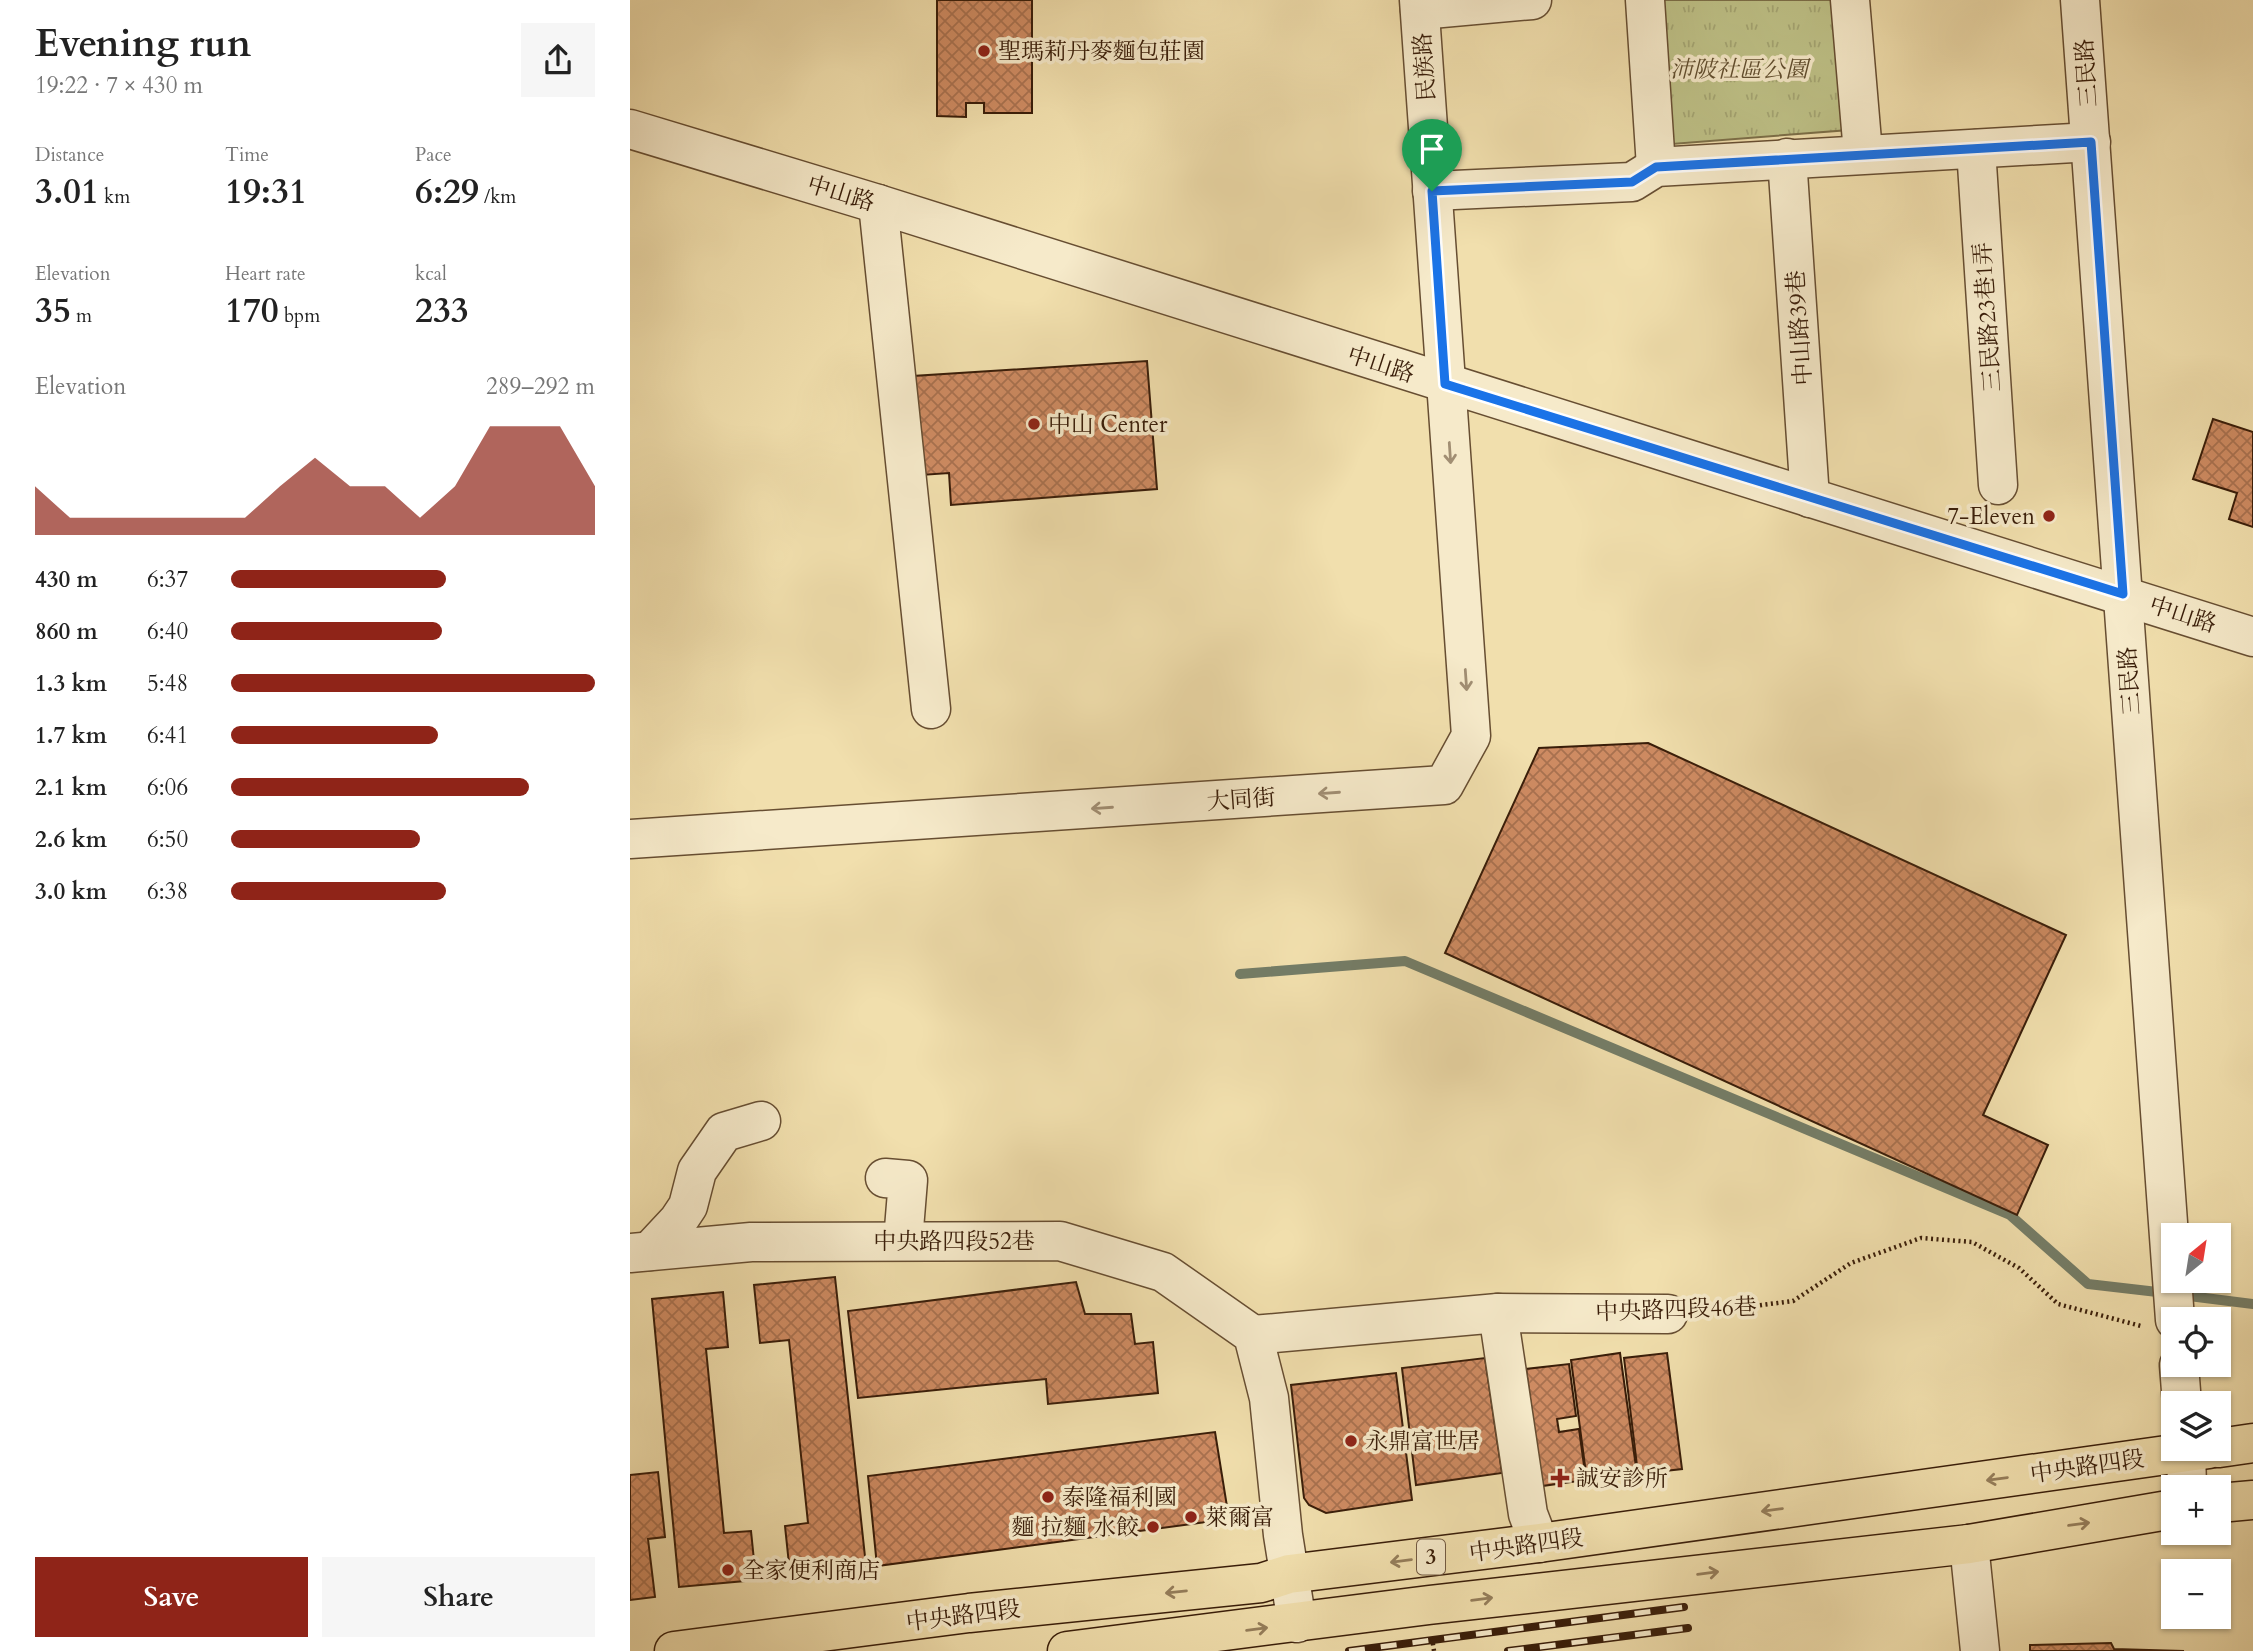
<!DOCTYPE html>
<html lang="en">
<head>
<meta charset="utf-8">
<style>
	body { margin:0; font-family:Cardo,"Noto Serif TC",serif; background:#f6f6f6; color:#222; height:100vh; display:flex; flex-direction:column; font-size:26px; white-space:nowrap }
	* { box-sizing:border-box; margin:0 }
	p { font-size:23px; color:#767676 }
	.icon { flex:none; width:38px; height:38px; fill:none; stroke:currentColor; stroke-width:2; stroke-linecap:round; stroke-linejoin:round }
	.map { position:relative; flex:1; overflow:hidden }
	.drawer { display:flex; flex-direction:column; background:#fff; width:630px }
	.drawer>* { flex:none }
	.needle { width:46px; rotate:30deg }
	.fabs { position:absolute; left:1531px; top:1223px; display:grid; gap:14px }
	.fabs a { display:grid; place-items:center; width:70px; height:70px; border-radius:0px; background:#fff; box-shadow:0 2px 5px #0004; font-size:35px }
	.pin { position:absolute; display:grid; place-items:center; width:60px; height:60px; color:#fff; margin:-72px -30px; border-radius:50% 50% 50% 0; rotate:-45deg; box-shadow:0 0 7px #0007 }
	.pin .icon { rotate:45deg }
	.round { display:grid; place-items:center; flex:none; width:74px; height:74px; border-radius:0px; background:#f6f6f6 }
	.overview { display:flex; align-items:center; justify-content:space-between; height:119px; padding:0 35px }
	h1 { font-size:38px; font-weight:700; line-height:52px }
	.metrics { display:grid; grid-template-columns:repeat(3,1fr); gap:10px; height:119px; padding:7px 35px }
	.metrics div { display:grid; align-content:center }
	.metrics b { font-size:35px; font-weight:700 }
	.metrics small { font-size:19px; font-weight:400 }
	.metrics p { font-size:19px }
	.chart { height:196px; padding:14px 35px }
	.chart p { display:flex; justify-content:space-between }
	.chart svg { width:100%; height:126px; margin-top:7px; fill:#8f2418; opacity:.7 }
	.action { display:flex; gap:14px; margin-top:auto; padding:14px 35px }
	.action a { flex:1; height:80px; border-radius:0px; background:#8f2418; color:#fff; font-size:28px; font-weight:700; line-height:80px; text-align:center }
	.action a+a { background:#f6f6f6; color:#222 }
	ul { padding:0 35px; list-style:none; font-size:23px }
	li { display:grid; grid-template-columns:112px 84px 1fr; align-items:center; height:52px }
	li i { height:18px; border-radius:9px; background:#8f2418 }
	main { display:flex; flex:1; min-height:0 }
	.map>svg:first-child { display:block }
</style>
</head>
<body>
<main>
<section class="drawer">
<div class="overview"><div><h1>Evening run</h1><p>19:22 · 7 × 430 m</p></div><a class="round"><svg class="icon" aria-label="share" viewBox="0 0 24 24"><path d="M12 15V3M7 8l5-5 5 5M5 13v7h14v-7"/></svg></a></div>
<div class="metrics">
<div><p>Distance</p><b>3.01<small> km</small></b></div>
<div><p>Time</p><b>19:31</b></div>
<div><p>Pace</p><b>6:29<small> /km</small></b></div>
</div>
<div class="metrics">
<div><p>Elevation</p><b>35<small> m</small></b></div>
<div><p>Heart rate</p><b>170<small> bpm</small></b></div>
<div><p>kcal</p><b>233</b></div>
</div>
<div class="chart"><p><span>Elevation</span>289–292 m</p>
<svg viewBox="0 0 160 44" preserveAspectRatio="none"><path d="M0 44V27L10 38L20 38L30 38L40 38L50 38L60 38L70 27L80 17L90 27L100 27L110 38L120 27L130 6L140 6L150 6L160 27V44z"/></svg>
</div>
<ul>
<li><b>430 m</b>6:37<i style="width:59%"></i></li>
<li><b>860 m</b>6:40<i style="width:58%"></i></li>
<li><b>1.3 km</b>5:48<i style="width:100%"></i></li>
<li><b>1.7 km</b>6:41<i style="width:57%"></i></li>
<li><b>2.1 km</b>6:06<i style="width:82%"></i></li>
<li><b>2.6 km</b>6:50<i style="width:52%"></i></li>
<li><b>3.0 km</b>6:38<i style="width:59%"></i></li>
</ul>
<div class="action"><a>Save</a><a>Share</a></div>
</section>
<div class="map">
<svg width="1623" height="1651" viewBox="0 0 1623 1651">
	<defs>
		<pattern id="park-tufts" width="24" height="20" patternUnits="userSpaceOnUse" patternTransform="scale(1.75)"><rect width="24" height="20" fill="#bec187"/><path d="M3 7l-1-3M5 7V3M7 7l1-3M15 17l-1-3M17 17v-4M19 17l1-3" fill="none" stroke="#a4a573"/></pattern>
		<pattern id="building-cross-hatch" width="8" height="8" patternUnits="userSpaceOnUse" patternTransform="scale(1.75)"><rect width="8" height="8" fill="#ce8b62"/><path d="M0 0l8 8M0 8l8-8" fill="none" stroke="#a8714f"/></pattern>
	</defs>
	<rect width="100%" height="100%" fill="#f1dfad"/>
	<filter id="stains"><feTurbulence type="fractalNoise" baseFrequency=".00286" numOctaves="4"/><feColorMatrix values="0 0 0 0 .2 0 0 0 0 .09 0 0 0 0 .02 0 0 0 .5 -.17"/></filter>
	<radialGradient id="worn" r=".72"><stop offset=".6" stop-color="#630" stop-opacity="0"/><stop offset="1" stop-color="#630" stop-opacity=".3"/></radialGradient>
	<!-- park -->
	<path fill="url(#park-tufts)" stroke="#7c6f48" stroke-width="2" d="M1029,0H1208L1219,130L1042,144Z"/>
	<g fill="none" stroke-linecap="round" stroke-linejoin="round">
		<!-- stream -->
		<g stroke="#747d67" stroke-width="10">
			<path d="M610,974L775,961L1380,1215L1458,1284L1536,1293"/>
			<path d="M1551,1295L1623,1304"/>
		</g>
	</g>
	<!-- building -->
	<g fill="url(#building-cross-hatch)" stroke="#391d09" stroke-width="2">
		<path d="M307,0H402V113H354V103H336V117L307,116Z"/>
		<path d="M517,361L527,489L321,505L319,473L291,475L283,376Z"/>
		<path d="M1583,419L1623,432V527L1599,519L1607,493L1563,479Z"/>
		<path d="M1018,743L1436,935L1353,1115L1418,1145L1387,1215L815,953L909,748Z"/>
		<path d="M205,1277L236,1566L160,1574L155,1526L178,1523L159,1340L130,1343L124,1285Z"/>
		<path d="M446,1282L455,1314H501L505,1344L523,1342L528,1393L418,1404L416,1379L228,1398L218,1311Z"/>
		<path d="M93,1292L98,1347L76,1349L94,1533L121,1531L126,1580L49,1587L22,1299Z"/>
		<path d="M990,1353L1007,1474L957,1481L941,1360Z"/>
		<path d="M1037,1353L1052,1469L1008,1474L994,1358Z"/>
		<path d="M855,1358L872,1473L786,1485L772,1368Z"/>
		<path d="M939,1364L946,1416L927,1419L929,1432L949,1429L956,1480L912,1486L896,1369Z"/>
		<path d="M766,1373L782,1500L696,1513L679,1505L674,1498L661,1385Z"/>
		<path d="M585,1432L599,1519L247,1566L238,1476Z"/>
		<path d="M28,1472L35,1537L18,1539L25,1597L0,1600V1475Z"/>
		<path d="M1481,1643L1484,1649L1554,1651H1400V1645Z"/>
	</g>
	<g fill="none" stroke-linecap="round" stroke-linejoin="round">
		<defs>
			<g id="minor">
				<path d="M1015,0L1026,167"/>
				<path d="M1220,0L1233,153"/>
				<path d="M1450,0L1545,1320"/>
				<path d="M790,10L902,0"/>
				<path d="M0,129L248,204L1623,637"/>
				<path d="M1346,149L1368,485"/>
				<path d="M1157,158L1180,498"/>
				<path d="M802,191L1002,182L1026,167L1461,142"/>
				<path d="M248,204L301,709"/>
				<path d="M0,839L814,785L841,736L789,0"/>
				<path d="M255,1178L278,1180L273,1241"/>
				<path d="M20,1251L48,1221L58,1206L67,1171L94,1132L131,1121"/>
				<path d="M0,1253L121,1242L430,1241L533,1272L623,1335L639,1398L653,1535L667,1623"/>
				<path d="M868,1313L898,1514L909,1543"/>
				<path d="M623,1335L868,1313L1038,1314"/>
				<path d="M1549,1365L1552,1404"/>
				<path d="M1556,1449L1557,1488"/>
				<path d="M1339,1544L1350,1651"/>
			</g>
			<g id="major">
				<path d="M1589,1448L1623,1443"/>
				<path d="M1589,1503L1623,1500"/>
				<path d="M44,1651L339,1613L631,1583L659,1574L909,1543L1579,1449"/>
				<path d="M437,1651L799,1605L1339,1544L1544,1509"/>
			</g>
		</defs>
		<!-- minor casing -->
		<use href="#minor" stroke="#674e32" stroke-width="41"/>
		<!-- major casing -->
		<use href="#major" stroke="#391d09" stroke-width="41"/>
		<!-- path -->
		<g stroke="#391d09" stroke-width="4.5" stroke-dasharray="2 3.5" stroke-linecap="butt">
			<path d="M1070,1313L1163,1301L1221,1263L1291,1238L1342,1242L1389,1268L1428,1304L1511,1326"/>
			<path d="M802,1638L804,1651"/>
		</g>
		<!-- minor -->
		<use href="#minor" stroke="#f6eaca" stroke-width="38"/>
		<!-- major -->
		<use href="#major" stroke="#f1dfad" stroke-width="38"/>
		<defs>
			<g id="rail">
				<path d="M719,1651L1054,1607"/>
				<path d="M878,1651L1058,1628"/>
			</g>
		</defs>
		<!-- rail casing -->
		<use href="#rail" stroke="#391d09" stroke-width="8"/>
		<!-- rail -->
		<use href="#rail" stroke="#f6eaca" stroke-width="5" stroke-dasharray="16" stroke-linecap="butt"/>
	</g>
	<!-- one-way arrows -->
	<defs><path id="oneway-shaft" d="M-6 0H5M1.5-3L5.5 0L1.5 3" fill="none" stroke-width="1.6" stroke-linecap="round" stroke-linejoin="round" transform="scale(1.75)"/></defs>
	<g stroke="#a18e73">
		<use href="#oneway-shaft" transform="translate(820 453) rotate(86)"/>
		<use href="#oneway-shaft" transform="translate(836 680) rotate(86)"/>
		<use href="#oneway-shaft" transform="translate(699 793) rotate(176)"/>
		<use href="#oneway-shaft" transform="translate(472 808) rotate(176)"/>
	</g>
	<g stroke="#957e5b">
		<use href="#oneway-shaft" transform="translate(1367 1479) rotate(172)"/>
		<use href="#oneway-shaft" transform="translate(1142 1510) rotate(172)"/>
		<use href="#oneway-shaft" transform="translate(1449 1524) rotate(-8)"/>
		<use href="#oneway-shaft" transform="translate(771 1561) rotate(173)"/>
		<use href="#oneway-shaft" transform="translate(1078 1573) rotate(-7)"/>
		<use href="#oneway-shaft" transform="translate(546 1592) rotate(174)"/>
		<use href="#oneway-shaft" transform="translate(852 1599) rotate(-7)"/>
		<use href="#oneway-shaft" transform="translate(627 1629) rotate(-7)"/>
	</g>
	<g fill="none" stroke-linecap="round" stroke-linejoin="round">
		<defs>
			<path id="route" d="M1461,142L1493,594L815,384L802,191L1002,182L1026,167Z"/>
		</defs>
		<!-- route casing -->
		<use href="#route" stroke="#fff" stroke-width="14"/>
		<!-- route -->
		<use href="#route" stroke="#1a73e8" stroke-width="9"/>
	</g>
	<!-- markers -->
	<g fill="#8f2418" stroke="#f6eaca" stroke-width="2.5">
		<circle cx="354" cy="51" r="7"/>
		<circle cx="404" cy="424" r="7"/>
		<circle cx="1419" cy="516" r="7"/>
		<circle cx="721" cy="1441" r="7"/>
		<path d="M926.5 1467.5h7v7h7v7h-7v7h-7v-7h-7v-7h7z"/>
		<circle cx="418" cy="1497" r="7"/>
		<circle cx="561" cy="1517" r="7"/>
		<circle cx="523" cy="1527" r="7"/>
		<circle cx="98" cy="1570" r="7"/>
	</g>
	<g text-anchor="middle" stroke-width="7" stroke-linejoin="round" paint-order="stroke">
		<!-- shield labels -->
		<rect fill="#f6eaca" stroke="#725a43" stroke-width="2" x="787" y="1539.5" width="28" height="35" rx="5"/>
		<g font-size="21" font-weight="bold" fill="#391d09">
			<text x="801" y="1564">3</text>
		</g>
		<!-- poi labels -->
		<g font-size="23" fill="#391d09" stroke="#f6eaca" text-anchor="start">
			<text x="368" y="59">聖瑪莉丹麥麵包莊園</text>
			<text x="418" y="432">中山 Center</text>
			<text x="1405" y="524" text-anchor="end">7-Eleven</text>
			<text x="735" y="1449">永鼎富世居</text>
			<text x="946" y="1486">誠安診所</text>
			<text x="432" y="1505">泰隆福利國</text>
			<text x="575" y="1525">萊爾富</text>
			<text x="509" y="1535" text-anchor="end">麵 拉麵 水餃</text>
			<text x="112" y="1578">全家便利商店</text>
		</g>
		<!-- street labels -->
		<g font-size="23" fill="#391d09" stroke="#f6eaca">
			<text transform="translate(794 67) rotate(-94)" y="8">民族路</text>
			<text transform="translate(1456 73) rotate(-94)" y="8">三民路</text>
			<text transform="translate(211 193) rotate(17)" y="8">中山路</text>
			<text transform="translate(1357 317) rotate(-94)" y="8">三民路23巷1弄</text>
			<text transform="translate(1169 328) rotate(-94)" y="8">中山路39巷</text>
			<text transform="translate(751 364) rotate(18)" y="8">中山路</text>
			<text transform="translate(1553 614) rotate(18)" y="8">中山路</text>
			<text transform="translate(1499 681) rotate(-94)" y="8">三民路</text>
			<text transform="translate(611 799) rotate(-4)" y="8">大同街</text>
			<text x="324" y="1249">中央路四段52巷</text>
			<text transform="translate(1046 1309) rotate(-2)" y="8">中央路四段46巷</text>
			<text transform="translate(1457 1466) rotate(-8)" y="8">中央路四段</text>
			<text transform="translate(896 1545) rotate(-8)" y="8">中央路四段</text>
			<text transform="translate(333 1615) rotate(-7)" y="8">中央路四段</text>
		</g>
		<!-- park labels -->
		<g font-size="23" font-style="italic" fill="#614e2f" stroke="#f6eaca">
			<text x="1109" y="77">沛陂社區公園</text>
		</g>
	</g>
	<rect width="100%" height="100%" filter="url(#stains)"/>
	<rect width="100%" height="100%" fill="url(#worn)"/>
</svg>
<div class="fabs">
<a><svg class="needle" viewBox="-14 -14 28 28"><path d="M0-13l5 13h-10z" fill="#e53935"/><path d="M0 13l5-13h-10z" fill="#767676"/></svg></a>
<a><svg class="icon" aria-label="locate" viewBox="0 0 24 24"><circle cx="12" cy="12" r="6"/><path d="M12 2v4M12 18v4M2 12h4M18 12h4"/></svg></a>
<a><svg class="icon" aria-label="layers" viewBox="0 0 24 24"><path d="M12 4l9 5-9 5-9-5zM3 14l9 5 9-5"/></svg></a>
<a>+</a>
<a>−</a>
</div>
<div class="pin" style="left:802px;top:191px;background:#1e9e55"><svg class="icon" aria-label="arrive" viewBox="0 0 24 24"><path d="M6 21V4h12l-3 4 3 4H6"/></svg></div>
</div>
</main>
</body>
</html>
